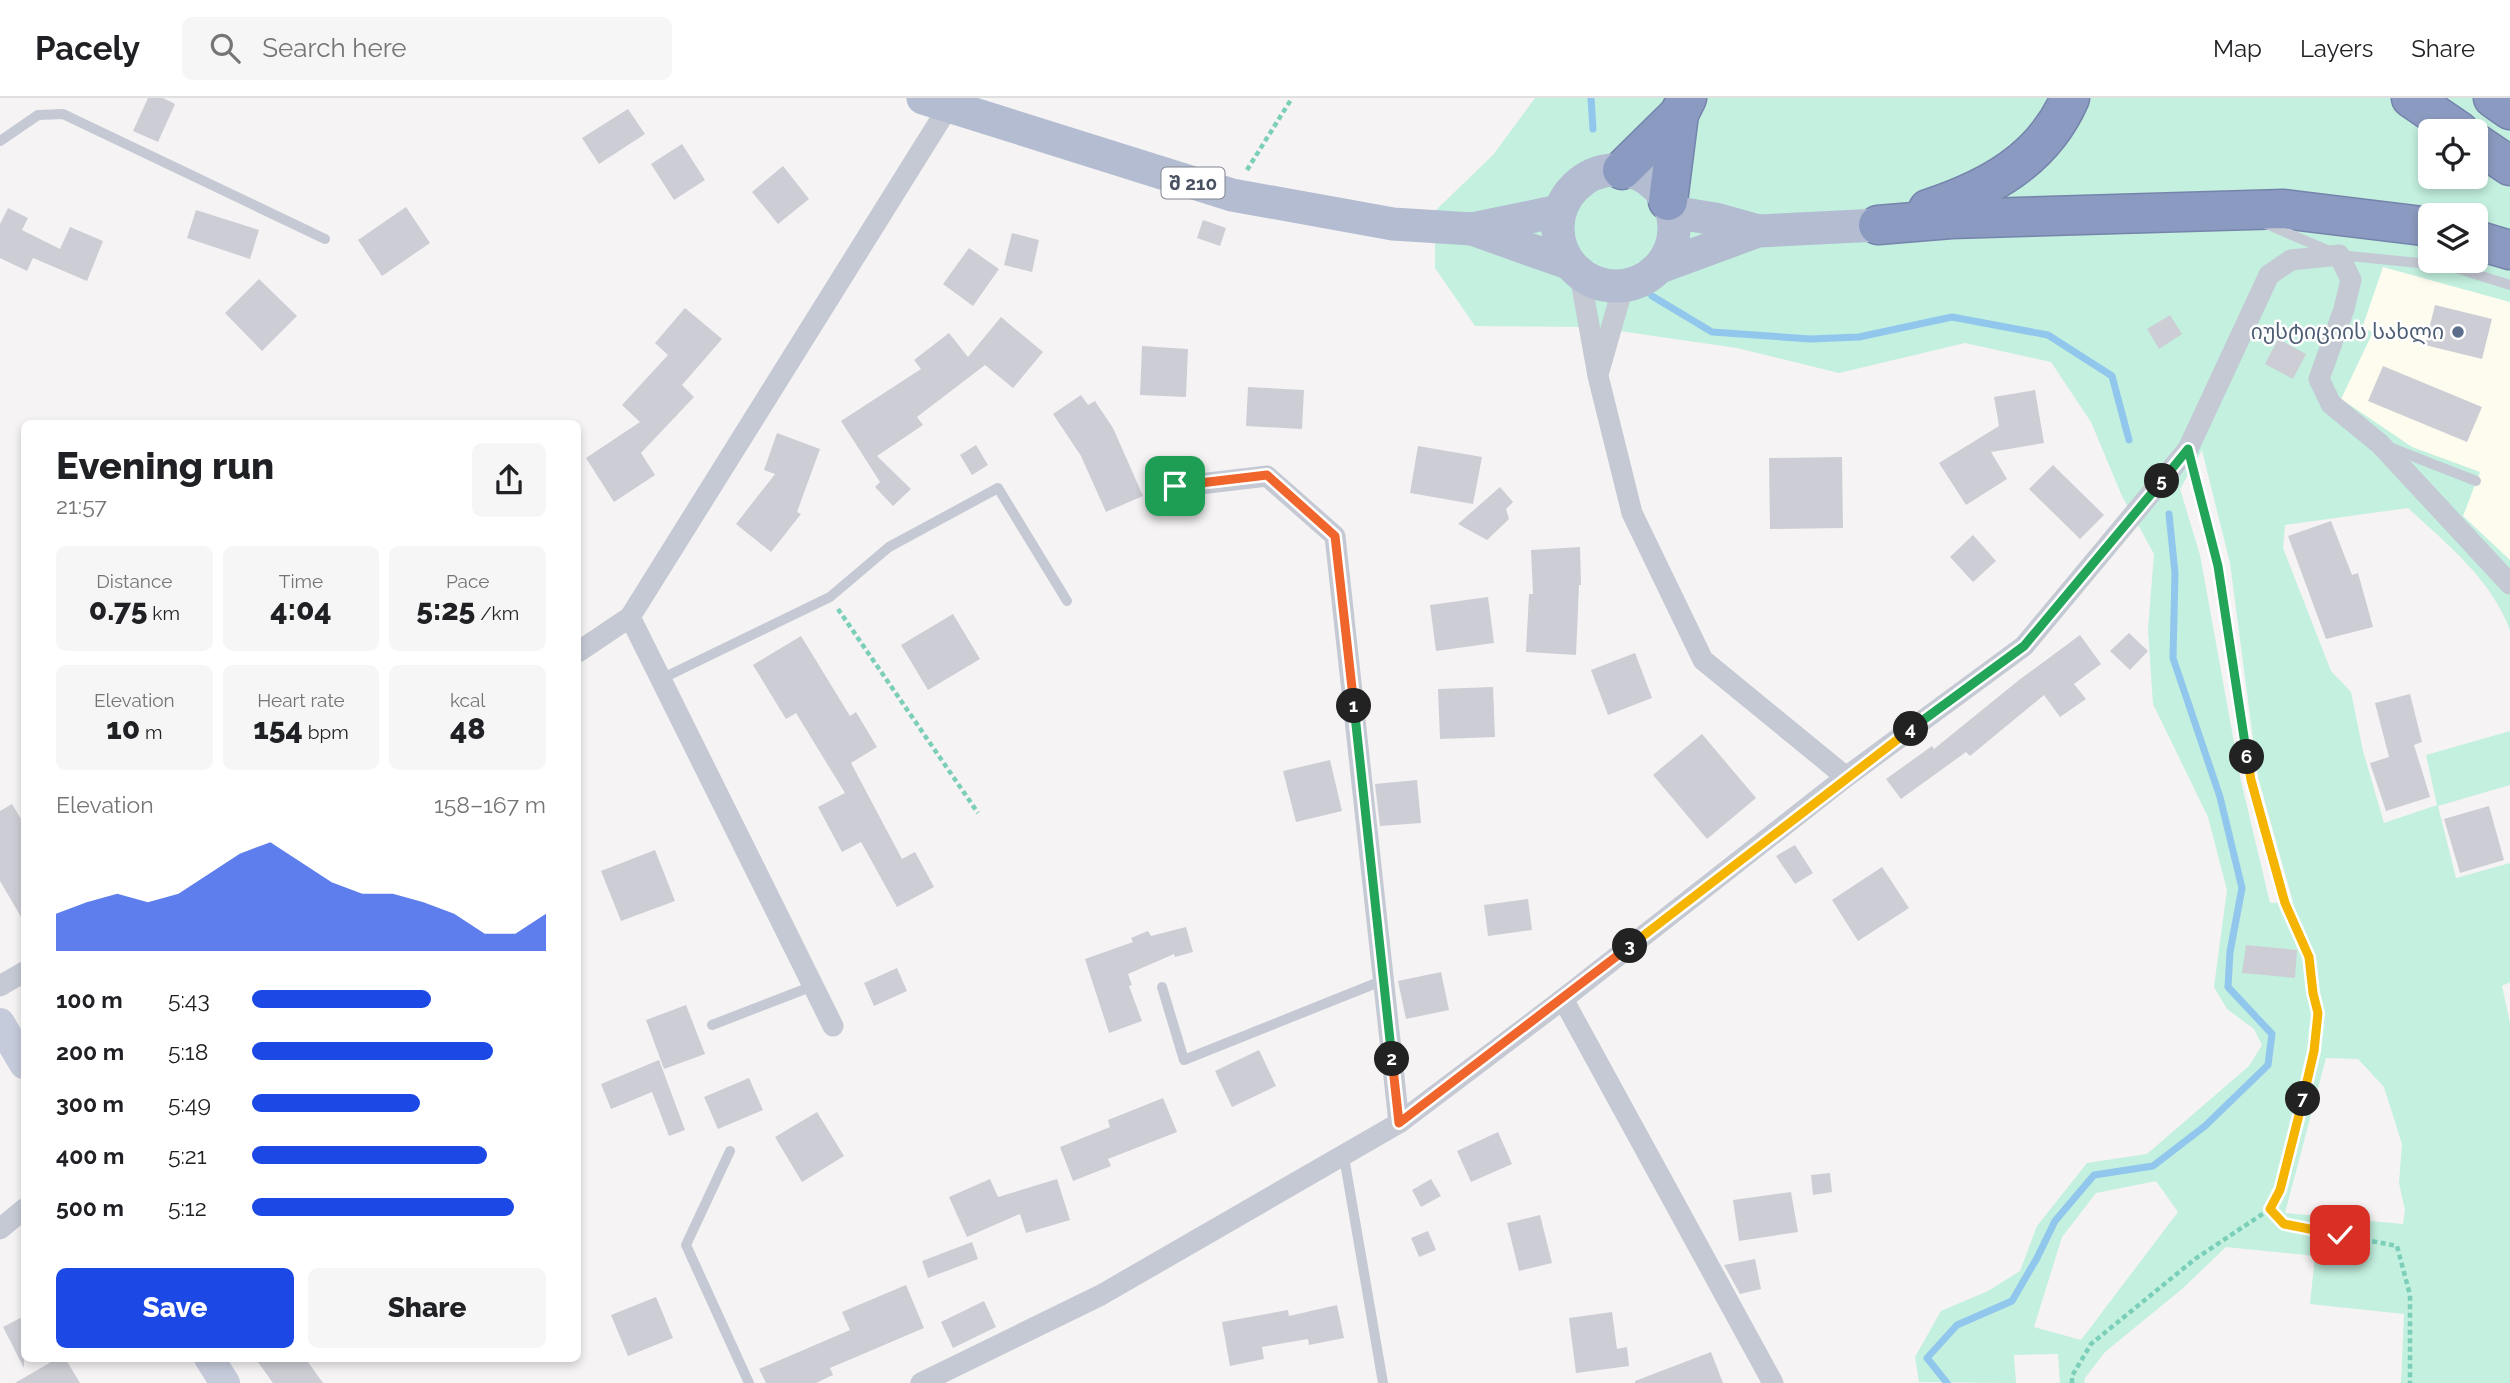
<!DOCTYPE html>
<html lang="en">
<head>
<meta charset="utf-8">
<style>
	body { margin:0; font-family:Raleway,"Noto Sans Georgian",sans-serif; background:#f6f6f6; color:#202124; height:100vh; display:flex; flex-direction:column; font-size:26px; white-space:nowrap }
	* { box-sizing:border-box; margin:0 }
	p { font-size:23px; color:#757577 }
	.icon { flex:none; width:38px; height:38px; fill:none; stroke:currentColor; stroke-width:2; stroke-linecap:round; stroke-linejoin:round }
	.map { position:relative; flex:1; overflow:hidden }
	.sheet { position:absolute; left:21px; top:322px; width:560px; height:942px; display:flex; flex-direction:column; background:#fff; border-radius:10px; box-shadow:0 4px 10px #0003 }
	.sheet>* { flex:none }
	.buttons { position:absolute; left:2418px; top:21px; display:grid; gap:14px }
	.buttons a { display:grid; place-items:center; width:70px; height:70px; border-radius:10px; background:#fff; box-shadow:0 4px 10px #0003; font-size:35px }
	.pin { position:absolute; display:grid; place-items:center; width:60px; height:60px; color:#fff; margin:-30px; border-radius:14px; box-shadow:0 4px 10px #0006 }
	.km { position:absolute; width:35px; height:35px; margin:-18px; border-radius:50%; background:#222; color:#fff; font-size:19px; line-height:35px; text-align:center }
	.round { display:grid; place-items:center; flex:none; width:74px; height:74px; border-radius:10px; background:#f6f6f6 }
	.head { display:flex; align-items:center; justify-content:space-between; height:119px; padding:0 35px }
	h1 { font-size:38px; font-weight:800; line-height:52px }
	.metrics { display:grid; grid-template-columns:repeat(3,1fr); gap:10px; height:119px; padding:7px 35px }
	.metrics div { display:grid; align-content:center; border-radius:10px; background:#f6f6f6; text-align:center }
	.metrics b { font-size:30px; font-weight:800 }
	.metrics small { font-size:19px; font-weight:400 }
	.metrics p { font-size:19px }
	.chart { height:196px; padding:14px 35px }
	.chart p { display:flex; justify-content:space-between }
	.chart svg { width:100%; height:126px; margin-top:7px; fill:#1c48e6; opacity:.7 }
	.button { display:flex; gap:14px; margin-top:auto; padding:14px 35px }
	.button a { flex:1; height:80px; border-radius:10px; background:#1c48e6; color:#fff; font-size:28px; font-weight:800; line-height:80px; text-align:center }
	.button a+a { background:#f6f6f6; color:#202124 }
	ul { padding:0 35px; list-style:none; font-size:23px }
	li { display:grid; grid-template-columns:112px 84px 1fr; align-items:center; height:52px }
	li i { height:18px; border-radius:9px; background:#1c48e6 }
	header { display:flex; align-items:center; gap:42px; box-sizing:border-box; height:98px; padding:0 35px; background:#fff; border-bottom:2px solid #e0e0e0 }
	header strong { font-size:33px }
	nav { display:flex; gap:38px; margin-inline-start:auto; font-size:24px }
	.search { width:490px; height:63px; background:#f6f6f6; display:flex; align-items:center; gap:18px; box-sizing:border-box; padding:0 24px; border-radius:10px; color:#757577; font-size:26px }
	.map>svg:first-child { display:block }
</style>
</head>
<body>
<header>
<strong>Pacely</strong>
<div class="search"><svg class="icon" aria-label="search" viewBox="0 0 24 24"><circle cx="10" cy="10" r="6"/><path d="M15 15l6 6"/></svg>Search here</div>
<nav><a>Map</a><a>Layers</a><a>Share</a></nav>
</header>
<div class="map">
<svg width="2510" height="1285" viewBox="0 0 2510 1285">
	<rect width="100%" height="100%" fill="#f5f3f3"/>
	<!-- commercial -->
	<path fill="#fdfcef" d="M2383,169L2510,204V462L2462,418L2479,374L2412,349L2341,301L2373,234L2362,230Z"/>
	<!-- green -->
	<path fill="#c3f0df" fill-rule="evenodd" d="M1535,0H2510V204L2383,169L2362,230L2373,234L2341,301L2412,349L2480,374L2463,418L2510,462V532C2491,481 2447,446 2408,410L2285,427L2283,450L2331,573L2351,594L2363,653L2384,725L2437,707L2426,657L2510,633V687L2438,708L2456,780L2510,765V884L2502,888L2510,925V1285H2401L2404,1216L2310,1206L2315,1158L2226,1149L2182,1191L2105,1254L2085,1280L2084,1285H2060L2058,1256L2014,1257L2016,1285L1919,1284L1915,1259L1941,1213L1988,1193L2020,1173L2037,1128L2087,1065L2147,1056L2249,968L2262,947L2254,931L2227,911L2214,889L2227,792L2208,719L2153,606L2148,532L2154,456L2122,398L2091,324L2051,264L1965,245L1839,275L1737,250L1592,229L1475,228L1435,170V113L1493,57ZM2431,33H2476V79H2431ZM2431,117H2476V163H2431ZM2202,352L2230,465L2258,679L2293,804L2270,805L2241,683L2200,457L2180,391ZM2326,960L2358,961L2384,989L2402,1046L2399,1085L2405,1112L2403,1126L2285,1115ZM2156,1083L2178,1114L2081,1242L2034,1229L2062,1139L2096,1095Z"/>
	<g fill="none" stroke-linecap="round" stroke-linejoin="round">
		<!-- stream -->
		<g stroke="#91c6ed" stroke-width="7">
			<path d="M1591,0L1593,31"/>
			<path d="M1652,198L1712,234L1810,241L1859,239L1952,219L2048,237L2112,278L2129,342"/>
			<path d="M1947,1285L1927,1260L1957,1227L2012,1203L2037,1160L2055,1123L2094,1077L2153,1068L2205,1028L2268,967L2272,936L2228,889L2230,854L2242,790L2220,699L2173,560L2175,475L2169,416"/>
		</g>
	</g>
	<!-- building -->
	<g fill="#cdced5">
		<path d="M148,0H163L175,6L158,44L133,33Z"/>
		<path d="M628,11L645,36L599,66L582,40Z"/>
		<path d="M682,46L705,82L674,102L651,66Z"/>
		<path d="M783,68L809,101L778,126L752,94Z"/>
		<path d="M406,109L430,145L382,178L358,142Z"/>
		<path d="M8,110L28,120L22,132L60,151L70,129L103,143L87,183L33,160L27,173L0,160V126Z"/>
		<path d="M196,112L259,132L250,161L187,140Z"/>
		<path d="M1203,122L1226,130L1220,148L1197,140Z"/>
		<path d="M1012,135L1039,142L1032,174L1004,167Z"/>
		<path d="M969,150L999,171L973,208L943,186Z"/>
		<path d="M259,181L297,218L262,253L225,215Z"/>
		<path d="M2435,207L2492,221L2482,261L2425,247Z"/>
		<path d="M685,210L722,241L682,287L694,299L641,355L655,377L614,404L586,360L640,324L622,307L668,257L655,245Z"/>
		<path d="M2170,217L2182,236L2159,251L2147,231Z"/>
		<path d="M1001,219L1043,254L1013,290L985,267L917,319L923,327L877,358L911,391L893,408L875,389L880,384L841,323L921,271L914,262L949,235L968,259Z"/>
		<path d="M2278,241L2306,256L2293,281L2265,266Z"/>
		<path d="M1142,248L1188,251L1186,299L1140,297Z"/>
		<path d="M2383,268L2482,309L2467,344L2368,303Z"/>
		<path d="M1248,289L1304,292L1302,331L1246,328Z"/>
		<path d="M2035,292L2044,345L1991,354L2007,381L1966,407L1939,365L1999,328L1994,299Z"/>
		<path d="M1081,297L1088,307L1095,303L1113,330L1143,398L1106,414L1081,358L1053,316Z"/>
		<path d="M777,335L820,351L797,414L801,416L771,454L736,426L775,376L764,372Z"/>
		<path d="M976,347L988,367L972,377L960,357Z"/>
		<path d="M1418,348L1482,359L1473,406L1410,395Z"/>
		<path d="M1842,359L1843,430L1770,431L1769,360Z"/>
		<path d="M2053,367L2104,417L2080,441L2029,391Z"/>
		<path d="M1500,389L1513,404L1506,411L1509,421L1487,442L1458,426Z"/>
		<path d="M2331,423L2352,477L2358,475L2373,529L2326,541L2288,438Z"/>
		<path d="M1973,437L1996,463L1973,484L1950,459Z"/>
		<path d="M1580,449L1581,487H1579L1576,557L1526,554L1529,496H1533L1531,452Z"/>
		<path d="M1488,499L1494,545L1436,553L1430,507Z"/>
		<path d="M953,516L980,561L928,592L901,547Z"/>
		<path d="M2129,535L2148,553L2130,572L2110,553Z"/>
		<path d="M2080,537L2101,566L2074,586L2086,601L2060,619L2044,597L1970,658L1966,654L1901,701L1886,681L1932,648L1934,651L2019,582Z"/>
		<path d="M801,538L850,618L856,614L877,649L851,665L902,761L915,754L934,789L897,809L861,744L842,754L818,709L845,695L796,615L786,621L753,567Z"/>
		<path d="M1635,555L1652,600L1608,617L1591,572Z"/>
		<path d="M1493,589L1495,639L1440,641L1438,591Z"/>
		<path d="M2410,596L2422,644L2414,647L2430,699L2386,713L2370,665L2389,659L2375,605Z"/>
		<path d="M1702,636L1756,700L1707,741L1653,677Z"/>
		<path d="M1330,662L1342,713L1296,724L1283,673Z"/>
		<path d="M1417,682L1421,725L1380,728L1375,686Z"/>
		<path d="M12,706L24,726V824L0,783V713Z"/>
		<path d="M2489,708L2504,762L2460,775L2444,721Z"/>
		<path d="M1795,747L1813,775L1795,786L1776,758Z"/>
		<path d="M655,752L675,803L621,823L601,773Z"/>
		<path d="M1882,769L1909,810L1858,843L1832,802Z"/>
		<path d="M1528,801L1532,832L1488,838L1484,807Z"/>
		<path d="M1186,829L1193,854L1175,859L1174,856L1128,876L1132,887L1129,888L1142,923L1109,935L1085,861L1133,844L1131,840L1148,833L1151,838Z"/>
		<path d="M2246,847L2297,852L2295,880L2242,875Z"/>
		<path d="M897,870L907,893L874,908L864,885Z"/>
		<path d="M1441,874L1449,912L1406,921L1398,883Z"/>
		<path d="M686,907L705,956L664,971L646,922Z"/>
		<path d="M1259,952L1276,988L1232,1009L1215,973Z"/>
		<path d="M659,962L685,1032L669,1038L652,994L611,1011L601,986Z"/>
		<path d="M749,980L763,1012L718,1031L704,999Z"/>
		<path d="M1163,1000L1177,1034L1108,1061L1111,1068L1073,1083L1060,1049L1110,1029L1108,1022Z"/>
		<path d="M817,1014L844,1058L802,1084L775,1039Z"/>
		<path d="M1498,1034L1512,1066L1471,1084L1457,1053Z"/>
		<path d="M1830,1075L1832,1094L1813,1097L1811,1077Z"/>
		<path d="M990,1081L998,1099L1057,1081L1070,1122L1026,1135L1020,1116L967,1139L949,1099Z"/>
		<path d="M1431,1081L1441,1098L1421,1109L1412,1092Z"/>
		<path d="M1791,1094L1798,1134L1739,1143L1733,1102Z"/>
		<path d="M1540,1117L1552,1165L1519,1173L1507,1125Z"/>
		<path d="M1428,1133L1436,1152L1419,1159L1411,1140Z"/>
		<path d="M972,1144L978,1161L928,1180L922,1163Z"/>
		<path d="M1755,1161L1761,1191L1740,1196L1724,1167Z"/>
		<path d="M906,1187L924,1230L830,1270L833,1277L816,1285H766L759,1271L850,1232L842,1214Z"/>
		<path d="M656,1199L673,1240L628,1258L611,1217Z"/>
		<path d="M984,1203L996,1229L953,1250L941,1224Z"/>
		<path d="M1337,1207L1344,1240L1309,1247L1308,1241L1262,1249L1264,1261L1230,1268L1222,1224L1288,1212L1289,1218Z"/>
		<path d="M1612,1214L1617,1251L1627,1249L1629,1268L1576,1275L1569,1220Z"/>
		<path d="M24,1218V1270L3,1229Z"/>
		<path d="M1711,1254L1723,1285H1635V1283Z"/>
		<path d="M58,1260H65L80,1285H15Z"/>
		<path d="M255,1260H305L323,1285H273Z"/>
	</g>
	<g fill="none" stroke-linecap="round" stroke-linejoin="round">
		<defs>
			<g id="motorway">
				<path d="M2411,0L2459,33"/>
				<path d="M2493,0L2510,12"/>
				<path d="M2476,45L2510,68"/>
				<path d="M1622,72L1679,16L1687,0"/>
				<path d="M1668,103L1679,16"/>
				<path d="M1928,111C1989,91 2043,62 2070,0"/>
				<path d="M1878,127L1951,121L2284,111L2431,129"/>
				<path d="M2476,142L2510,152"/>
			</g>
		</defs>
		<!-- motorway casing -->
		<use href="#motorway" stroke="#7684ac" stroke-width="41"/>
		<!-- path -->
		<g stroke="#7bcfb8" stroke-width="4.5" stroke-dasharray="5 3.5" stroke-linecap="butt">
			<path d="M1247,72L1292,0"/>
			<path d="M838,511L978,715"/>
			<path d="M2270,1111L2284,1126L2397,1148L2410,1197V1285"/>
			<path d="M2072,1285V1278L2091,1246L2195,1161L2270,1111L2280,1092L2314,953L2318,915L2313,895L2309,859L2285,805L2251,682L2218,468L2195,376"/>
		</g>
		<!-- service -->
		<g stroke="#c4c9d4" stroke-width="10">
			<path d="M0,43L38,17L63,16L325,141"/>
			<path d="M2266,126L2339,157L2449,168L2510,187"/>
			<path d="M2389,349L2476,383"/>
			<path d="M661,581L830,499L889,449L998,390L1067,503"/>
			<path d="M1162,889L1184,962L1384,882"/>
			<path d="M712,927L813,888"/>
			<path d="M730,1053L686,1147L749,1285"/>
			<path d="M1344,1059L1383,1285"/>
		</g>
		<!-- minor -->
		<g stroke="#c4c9d4" stroke-width="21">
			<path d="M1580,177L1598,278L1632,415L1703,562L1846,679"/>
			<path d="M1599,273L1623,189"/>
			<path d="M1175,389L1267,378L1335,438L1399,1025"/>
			<path d="M630,519L833,928"/>
			<path d="M578,554L630,519L949,8"/>
			<path d="M0,888L24,874"/>
			<path d="M1563,901L1773,1285"/>
			<path d="M0,1131L24,1111"/>
			<path d="M921,1285L1101,1197L1399,1025L1563,901L1846,679L2024,548L2188,351L2269,177L2291,162L2339,157L2351,182L2344,211L2319,281L2331,306L2380,346L2510,486"/>
		</g>
		<!-- secondary -->
		<g stroke="#c6cbdb" stroke-width="30">
			<path d="M0,925L24,966"/>
			<path d="M209,1260L225,1285"/>
		</g>
		<!-- primary -->
		<g stroke="#b3bcd1" stroke-width="33">
			<path d="M923,0L1232,97L1393,126L1472,131L1559,113"/>
			<circle cx="1616" cy="130" r="58"/>
			<path d="M1672,114L1715,121L1758,133"/>
			<path d="M1472,131L1568,165"/>
			<path d="M1660,169L1758,133L1878,127"/>
		</g>
		<!-- motorway -->
		<use href="#motorway" stroke="#8b9ac0" stroke-width="38"/>
	</g>
	<g fill="none" stroke-linecap="round" stroke-linejoin="round">
		<defs>
			<path id="split-1" d="M1175,388L1267,377L1335,438L1354,608"/>
			<path id="split-2" d="M1354,608L1392,961"/>
			<path id="split-3" d="M1392,961L1399,1025L1630,848"/>
			<path id="split-4" d="M1630,848L1911,631"/>
			<path id="split-5" d="M1911,631L2024,548L2162,383"/>
			<path id="split-6" d="M2162,383L2188,351L2218,468L2247,659"/>
			<path id="split-7" d="M2247,659L2251,682L2285,805L2309,859L2313,895L2318,915L2314,953L2303,1001"/>
			<path id="split-8" d="M2303,1001L2280,1092L2270,1111L2284,1126L2340,1137"/>
		</defs>
		<!-- split-1 casing -->
		<use href="#split-1" stroke="#fff" stroke-width="14"/>
		<!-- split-2 casing -->
		<use href="#split-2" stroke="#fff" stroke-width="14"/>
		<!-- split-3 casing -->
		<use href="#split-3" stroke="#fff" stroke-width="14"/>
		<!-- split-4 casing -->
		<use href="#split-4" stroke="#fff" stroke-width="14"/>
		<!-- split-5 casing -->
		<use href="#split-5" stroke="#fff" stroke-width="14"/>
		<!-- split-6 casing -->
		<use href="#split-6" stroke="#fff" stroke-width="14"/>
		<!-- split-7 casing -->
		<use href="#split-7" stroke="#fff" stroke-width="14"/>
		<!-- split-8 casing -->
		<use href="#split-8" stroke="#fff" stroke-width="14"/>
		<!-- split-1 -->
		<use href="#split-1" stroke="#f0652b" stroke-width="9"/>
		<!-- split-2 -->
		<use href="#split-2" stroke="#22a559" stroke-width="9"/>
		<!-- split-3 -->
		<use href="#split-3" stroke="#f0652b" stroke-width="9"/>
		<!-- split-4 -->
		<use href="#split-4" stroke="#f5b400" stroke-width="9"/>
		<!-- split-5 -->
		<use href="#split-5" stroke="#22a559" stroke-width="9"/>
		<!-- split-6 -->
		<use href="#split-6" stroke="#22a559" stroke-width="9"/>
		<!-- split-7 -->
		<use href="#split-7" stroke="#f5b400" stroke-width="9"/>
		<!-- split-8 -->
		<use href="#split-8" stroke="#f5b400" stroke-width="9"/>
	</g>
	<!-- markers -->
	<circle fill="#5c6f8a" stroke="#fff" stroke-width="2.5" cx="2458" cy="234" r="7"/>
	<g text-anchor="middle" stroke-width="5" stroke-linejoin="round" paint-order="stroke">
		<!-- shield labels -->
		<rect fill="#fff" stroke="#808590" stroke-width="2" x="1161.5" y="69.5" width="63" height="31" rx="5"/>
		<g font-size="19" font-weight="bold" fill="#4a5161">
			<text x="1193" y="92">შ 210</text>
		</g>
		<!-- service labels -->
		<g font-size="21" fill="#4e5e75" stroke="#fff" text-anchor="end">
			<text x="2444" y="241">იუსტიციის სახლი</text>
		</g>
	</g>
</svg>
<div class="buttons">
<a><svg class="icon" aria-label="locate" viewBox="0 0 24 24"><circle cx="12" cy="12" r="6"/><path d="M12 2v4M12 18v4M2 12h4M18 12h4"/></svg></a>
<a><svg class="icon" aria-label="layers" viewBox="0 0 24 24"><path d="M12 4l9 5-9 5-9-5zM3 14l9 5 9-5"/></svg></a>
</div>
<div class="pin" style="left:1175px;top:388px;background:#1e9e55"><svg class="icon" aria-label="arrive" viewBox="0 0 24 24"><path d="M6 21V4h12l-3 4 3 4H6"/></svg></div>
<div class="pin" style="left:2340px;top:1137px;background:#d93025"><svg class="icon" aria-label="check" viewBox="0 0 24 24"><path d="M5 12l5 5 9-10"/></svg></div>
<b class="km" style="left:1354px;top:608px">1</b>
<b class="km" style="left:1392px;top:961px">2</b>
<b class="km" style="left:1630px;top:848px">3</b>
<b class="km" style="left:1911px;top:631px">4</b>
<b class="km" style="left:2162px;top:383px">5</b>
<b class="km" style="left:2247px;top:659px">6</b>
<b class="km" style="left:2303px;top:1001px">7</b>
<section class="sheet">
<div class="head"><div><h1>Evening run</h1><p>21:57</p></div><a class="round"><svg class="icon" aria-label="share" viewBox="0 0 24 24"><path d="M12 15V3M7 8l5-5 5 5M5 13v7h14v-7"/></svg></a></div>
<div class="metrics">
<div><p>Distance</p><b>0.75<small> km</small></b></div>
<div><p>Time</p><b>4:04</b></div>
<div><p>Pace</p><b>5:25<small> /km</small></b></div>
</div>
<div class="metrics">
<div><p>Elevation</p><b>10<small> m</small></b></div>
<div><p>Heart rate</p><b>154<small> bpm</small></b></div>
<div><p>kcal</p><b>48</b></div>
</div>
<div class="chart"><p><span>Elevation</span>158–167 m</p>
<svg viewBox="0 0 160 44" preserveAspectRatio="none"><path d="M0 44V31L10 27L20 24L30 27L40 24L50 17L60 10L70 6L80 13L90 20L100 24L110 24L120 27L130 31L140 38L150 38L160 31V44z"/></svg>
</div>
<ul>
<li><b>100 m</b>5:43<i style="width:61%"></i></li>
<li><b>200 m</b>5:18<i style="width:82%"></i></li>
<li><b>300 m</b>5:49<i style="width:57%"></i></li>
<li><b>400 m</b>5:21<i style="width:80%"></i></li>
<li><b>500 m</b>5:12<i style="width:89%"></i></li>
</ul>
<div class="button"><a>Save</a><a>Share</a></div>
</section>
</div>
</body>
</html>
